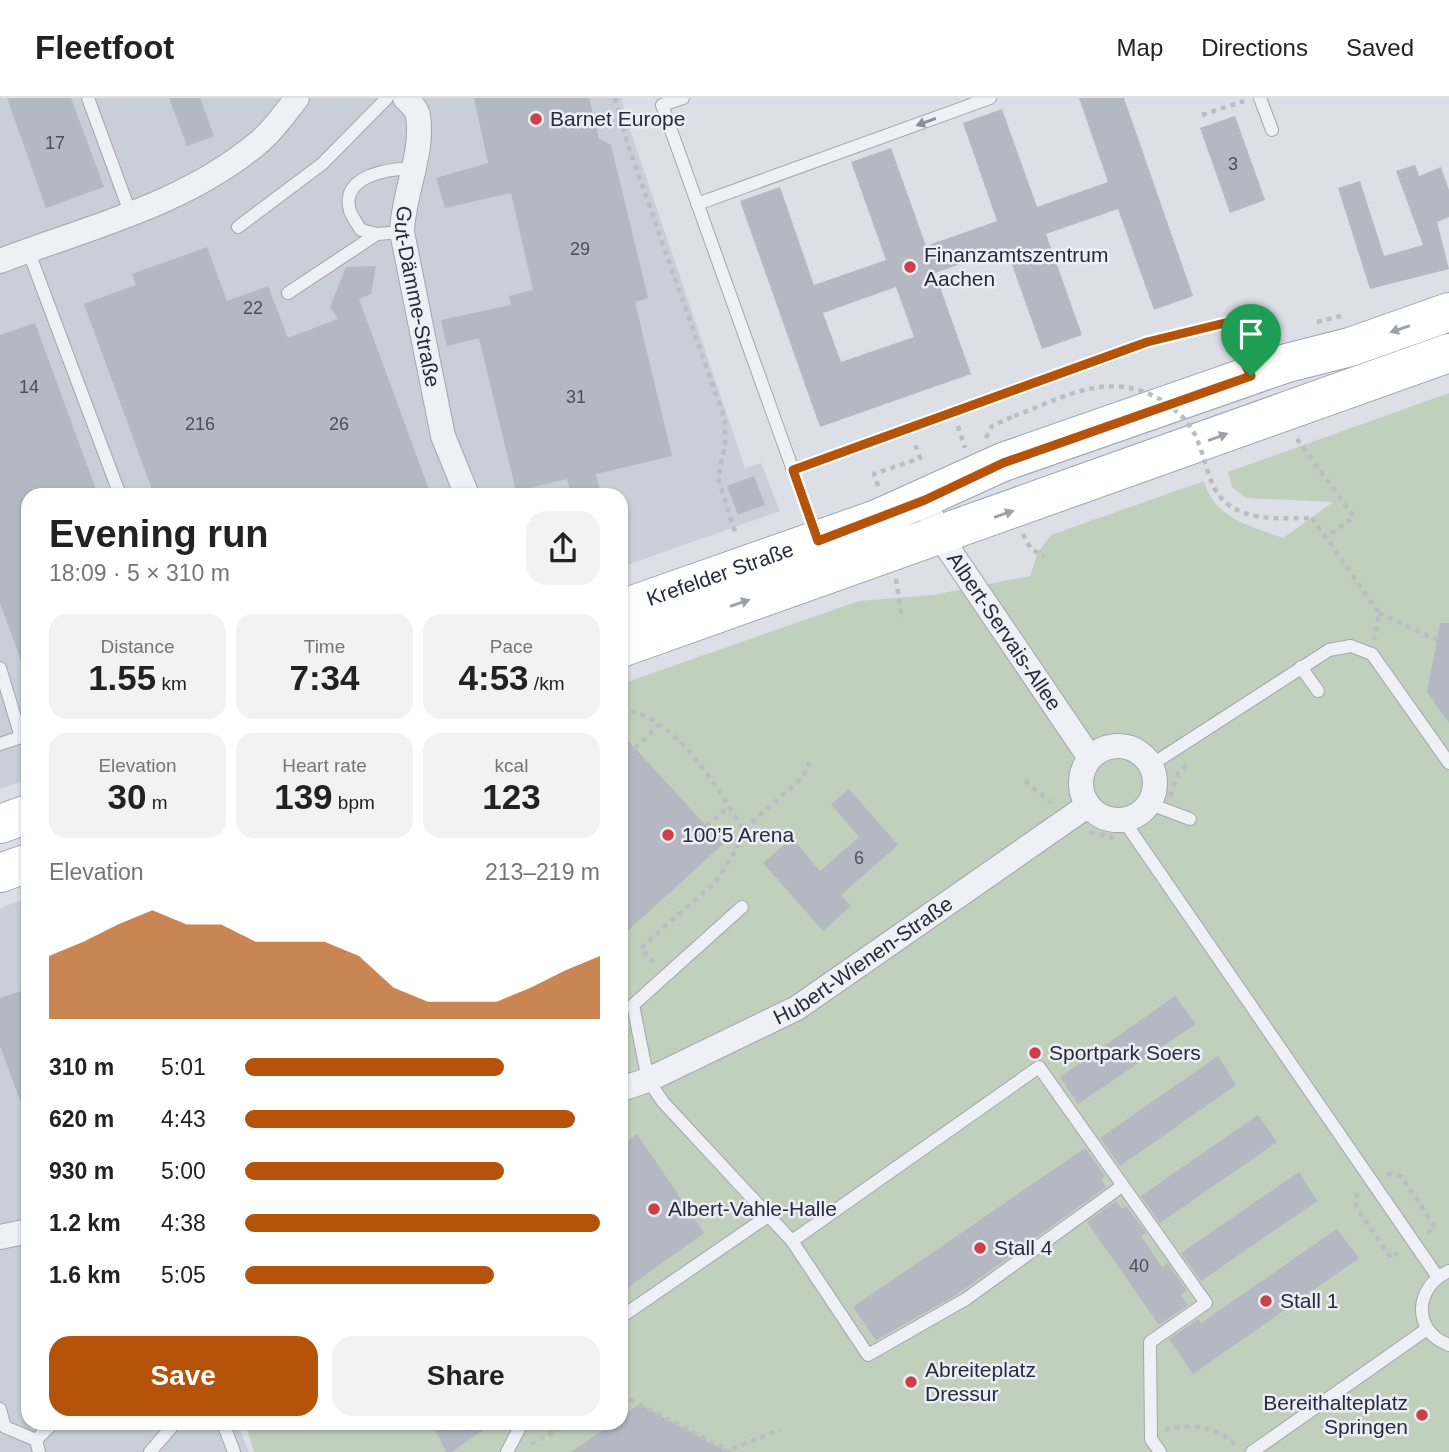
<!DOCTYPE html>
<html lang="en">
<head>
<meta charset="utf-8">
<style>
	body { margin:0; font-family:Helvetica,sans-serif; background:#f2f2f2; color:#222; height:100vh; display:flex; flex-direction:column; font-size:26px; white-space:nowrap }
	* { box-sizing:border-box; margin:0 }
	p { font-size:23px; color:#767676 }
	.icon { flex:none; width:38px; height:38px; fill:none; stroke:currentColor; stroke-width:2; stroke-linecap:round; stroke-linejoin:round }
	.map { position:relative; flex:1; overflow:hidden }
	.sheet { position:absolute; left:21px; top:390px; width:607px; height:942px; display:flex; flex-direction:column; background:#fff; border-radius:21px; box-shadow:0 2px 5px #0004 }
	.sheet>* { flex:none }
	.pin { position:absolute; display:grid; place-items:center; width:60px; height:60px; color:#fff; margin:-72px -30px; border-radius:50% 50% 50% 0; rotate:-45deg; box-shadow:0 0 7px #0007 }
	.pin .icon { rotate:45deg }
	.round { display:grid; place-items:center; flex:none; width:74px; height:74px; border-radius:21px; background:#f2f2f2 }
	.summary { display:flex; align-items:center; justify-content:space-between; height:119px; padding:0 28px }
	h1 { font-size:38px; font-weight:700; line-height:52px }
	.stats { display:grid; grid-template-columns:repeat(3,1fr); gap:10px; height:119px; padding:7px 28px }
	.stats div { display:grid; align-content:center; border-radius:18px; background:#f2f2f2; text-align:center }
	.stats b { font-size:35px; font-weight:700 }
	.stats small { font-size:19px; font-weight:400 }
	.stats p { font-size:19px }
	.chart { height:196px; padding:14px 28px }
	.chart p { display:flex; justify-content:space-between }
	.chart svg { width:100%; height:126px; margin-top:7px; fill:#b45309; opacity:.7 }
	.button { display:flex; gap:14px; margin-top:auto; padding:14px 28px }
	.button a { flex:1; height:80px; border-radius:21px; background:#b45309; color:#fff; font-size:28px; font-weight:700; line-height:80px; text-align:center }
	.button a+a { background:#f2f2f2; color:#222 }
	ul { padding:0 28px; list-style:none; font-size:23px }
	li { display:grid; grid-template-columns:112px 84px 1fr; align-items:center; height:52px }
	li i { height:18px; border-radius:9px; background:#b45309 }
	header { display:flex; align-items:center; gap:42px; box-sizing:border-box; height:98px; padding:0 35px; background:#fff; border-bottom:2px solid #e0e0e0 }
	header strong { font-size:33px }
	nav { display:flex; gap:38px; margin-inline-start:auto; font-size:24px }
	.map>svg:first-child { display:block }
</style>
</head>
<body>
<header>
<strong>Fleetfoot</strong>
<nav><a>Map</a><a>Directions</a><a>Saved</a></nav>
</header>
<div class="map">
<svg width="1449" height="1354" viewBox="0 0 1449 1354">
	<rect width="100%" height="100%" fill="#dcdfe6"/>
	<!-- built -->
	<g fill="#caced8">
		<path d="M0,0H622L626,20L745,370L761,365L780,413L621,469V397H28V681L0,691Z"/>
		<path d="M28,800V1325H237L249,1354H0V810Z"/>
	</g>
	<!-- green -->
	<path fill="#c0d0bd" d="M1449,295V1354H254L245,1325H621V586L859,503L933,497L1030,478L1038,454L1051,437L1204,383C1214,421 1251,428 1283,440L1333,404L1246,400L1232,389L1228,374Z"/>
	<!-- building -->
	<g fill="#b3b8c3" fill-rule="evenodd">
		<path d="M7,0H71L104,89L46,110Z"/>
		<path d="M169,0H200L214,38L187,48Z"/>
		<path d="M474,0H589L599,41L611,47L648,200L635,204L672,358L596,376L600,392L571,397L567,381L516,393L479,240L447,248L441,222L511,207L509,198L533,192L511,95L445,110L436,80L488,65Z"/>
		<path d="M1079,0H1124L1193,198L1154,212L1118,111L1046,136L1082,237L1042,251L1006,150L935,175L971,276L820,329L740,103L780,89L814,187L886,162L851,64L891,50L926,148L997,123L963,25L1002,11L1037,109L1108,84ZM896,189L914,239L841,264L823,215Z"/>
		<path d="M1235,18L1265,102L1230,115L1200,30Z"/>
		<path d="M1415,67L1419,78L1441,69L1449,92V119L1437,124L1449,171L1370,191L1338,90L1360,83L1384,158L1423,147L1396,73Z"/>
		<path d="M207,149L227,203L268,188L288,240L338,221L330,209L346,169L376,168L371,196L359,201L431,397H154L84,206L136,187L132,176Z"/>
		<path d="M35,225L98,397H28L26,576L0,505V237Z"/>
		<path d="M754,378L765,407L738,417L727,388Z"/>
		<path d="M1440,525H1449V625L1427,594Z"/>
		<path d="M621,635L723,746L621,839Z"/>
		<path d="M849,691L898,747L841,797L851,808L823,833L763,765L792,740L820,773L859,739L831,706Z"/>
		<path d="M28,891V1018H26L0,948V900Z"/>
		<path d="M1175,898L1196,926L1078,1006L1060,979Z"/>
		<path d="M1218,958L1236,987L1120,1068L1100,1040Z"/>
		<path d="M1258,1017L1277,1044L1160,1125L1141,1098Z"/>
		<path d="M637,1036L704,1135L621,1194V1048Z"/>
		<path d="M1085,1050L1105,1078L1101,1081L1106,1089L956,1197L876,1242L853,1209Z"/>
		<path d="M1299,1074L1317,1103L1201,1183L1181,1155Z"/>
		<path d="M1116,1103L1122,1111L1126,1108L1146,1135L1141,1138L1162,1169L1167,1165L1187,1193L1181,1197L1188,1207L1159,1227L1087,1124Z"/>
		<path d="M1337,1131L1359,1160L1193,1276L1169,1241L1198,1221L1201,1225Z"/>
		<path d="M639,1306L727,1354H571L613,1325H621V1319Z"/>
		<path d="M432,1325H493L452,1354H446Z"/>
	</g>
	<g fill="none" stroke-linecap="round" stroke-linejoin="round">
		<defs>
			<g id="service">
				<path d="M88,0L131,117"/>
				<path d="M683,0L662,7L793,372"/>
				<path d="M1260,0L1272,32"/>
				<path d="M697,106L990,0"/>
				<path d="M238,129L322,66L387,0"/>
				<path d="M377,136L361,132C358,127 352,119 350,113C339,77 390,71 412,70"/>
				<path d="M28,152L120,397"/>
				<path d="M288,195L377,136L402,134"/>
				<path d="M817,440L793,372L1147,244L1225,225L1250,274"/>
				<path d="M1301,569L1318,593"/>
				<path d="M0,570L21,639L0,646"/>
				<path d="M1151,667L1329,552L1351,548L1372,556L1449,665"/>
				<path d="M1150,706L1190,721"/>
				<path d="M1124,723L1437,1178"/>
				<path d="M742,809L633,907L648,982L663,1004L792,1143L868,1257L966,1201L1122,1088"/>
				<path d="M792,1143L1039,969L1206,1205L1150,1244L1151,1341L1160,1354"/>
				<path d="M1449,1173C1415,1188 1411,1233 1449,1247"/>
				<path d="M621,1219L768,1118"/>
				<path d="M0,1311L5,1329L36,1342L39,1354"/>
				<path d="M223,1325L234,1354"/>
				<path d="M36,1342L53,1325"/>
				<path d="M150,1354L175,1325"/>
				<path d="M507,1354L522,1325"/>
				<path d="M1252,1354L1427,1231"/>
			</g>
			<g id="minor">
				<path id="s1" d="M405,0C410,5 417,11 418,18C424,55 403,96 402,134L443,338L467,397"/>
				<path d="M0,163C89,129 184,107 258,45C273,33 285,15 297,0"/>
				<path id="s2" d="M925,402L939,437L1090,660"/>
				<circle cx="1118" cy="685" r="37"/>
				<path id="s3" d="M621,991L648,982L797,910L1087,708"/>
				<path d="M0,1139L28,1133"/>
			</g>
			<g id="primary">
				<path id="s4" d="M621,511L877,421L1003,364L1287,265L1350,249L1449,214"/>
				<path d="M621,550L1449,255"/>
				<path d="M0,726L28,716"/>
				<path d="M0,775L28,765"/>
			</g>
		</defs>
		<!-- service casing -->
		<use href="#service" stroke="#a2a6b0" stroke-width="14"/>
		<!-- minor casing -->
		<use href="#minor" stroke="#a2a6b0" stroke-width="26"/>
		<!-- primary casing -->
		<use href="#primary" stroke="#9ba3b2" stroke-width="40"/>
		<!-- path -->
		<g stroke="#bbbdc5" stroke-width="4.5" stroke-dasharray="5 5" stroke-linecap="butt">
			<path d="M615,0L629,50L725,322V347L718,380L736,437"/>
			<path d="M1202,17L1244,3"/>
			<path d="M1317,224L1345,217"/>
			<path d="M958,328L965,350"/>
			<path d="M986,340L992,328L1014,318"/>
			<path d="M1297,341L1354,419L1326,439"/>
			<path d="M878,388L874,376L920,360L914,343"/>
			<path d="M1312,420L1379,515L1374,542"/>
			<path d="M1023,436L1031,451L1044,458"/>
			<path d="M896,481L902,521"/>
			<path d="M1379,515L1437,542"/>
			<path d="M621,612C673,614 719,691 743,732"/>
			<path d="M635,650L660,626"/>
			<path d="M1025,683L1051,705"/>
			<path d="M1170,698L1178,676L1187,666"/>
			<path d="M706,728L729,709"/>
			<path d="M1090,734L1111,739L1116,745"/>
			<path d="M654,865L641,850L717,782L737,750L743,732L803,679L811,661"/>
			<path d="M1387,1076L1401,1078L1435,1129L1427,1135"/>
			<path d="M1357,1095L1356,1109L1391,1160L1402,1152"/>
			<path d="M621,1297L731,1354"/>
			<path d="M1165,1332C1192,1325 1217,1328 1237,1348"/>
			<path d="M531,1346L570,1325"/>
			<path d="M723,1354L780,1332"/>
		</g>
		<!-- service -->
		<use href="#service" stroke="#eff0f5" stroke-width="12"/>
		<!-- minor -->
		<use href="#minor" stroke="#eff0f5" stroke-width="24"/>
		<!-- primary -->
		<use href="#primary" stroke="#fff" stroke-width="38"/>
		<!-- path-bridge -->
		<path stroke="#bbbdc5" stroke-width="4.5" stroke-dasharray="5 5" stroke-linecap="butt" d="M1014,318C1064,300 1104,273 1156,299C1172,308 1185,319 1194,335C1205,355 1207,387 1224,403C1246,424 1284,420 1312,420"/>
	</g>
	<!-- one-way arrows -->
	<defs><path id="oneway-solid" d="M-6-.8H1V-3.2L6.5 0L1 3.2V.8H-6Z" transform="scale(1.75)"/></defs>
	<use fill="#8a8e99" href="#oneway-solid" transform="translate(926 24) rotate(160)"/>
	<g fill="#9da0a8">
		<use href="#oneway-solid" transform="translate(1400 231) rotate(161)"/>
		<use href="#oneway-solid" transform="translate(1218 339) rotate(-20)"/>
		<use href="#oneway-solid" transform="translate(1004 416) rotate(-19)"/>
		<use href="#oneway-solid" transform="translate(740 505) rotate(-19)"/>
	</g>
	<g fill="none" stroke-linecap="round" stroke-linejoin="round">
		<defs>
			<path id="route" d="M1225,225L1251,278L1003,365L925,402L818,443L793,372L1147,244Z"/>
		</defs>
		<!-- route casing -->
		<use href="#route" stroke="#fff" stroke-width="14"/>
		<!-- route -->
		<use href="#route" stroke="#b45309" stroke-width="9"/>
	</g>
	<!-- markers -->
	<g fill="#ce3f49" stroke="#ebeef4" stroke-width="2.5">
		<circle cx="536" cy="21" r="7"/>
		<circle cx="910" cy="169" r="7"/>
		<circle cx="668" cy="737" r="7"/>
		<circle cx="1035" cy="955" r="7"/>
		<circle cx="654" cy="1111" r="7"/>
		<circle cx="980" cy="1150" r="7"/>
		<circle cx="1266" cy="1203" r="7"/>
		<circle cx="911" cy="1284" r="7"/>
		<circle cx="1422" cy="1317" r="7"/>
	</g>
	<g text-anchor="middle" stroke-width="5" stroke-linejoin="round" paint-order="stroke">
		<!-- number labels -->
		<g font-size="18" fill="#494f5e">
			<text x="55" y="51">17</text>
			<text x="1233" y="72">3</text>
			<text x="580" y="157">29</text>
			<text x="253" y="216">22</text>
			<text x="29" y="295">14</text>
			<text x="576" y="305">31</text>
			<text x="200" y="332">216</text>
			<text x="339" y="332">26</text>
			<text x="859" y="766">6</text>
			<text x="1139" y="1174">40</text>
		</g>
		<!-- poi labels -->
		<g font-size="21" fill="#262c3d" stroke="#ebeef4" text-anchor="start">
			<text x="550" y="28">Barnet Europe</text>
			<text x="924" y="164">Finanzamtszentrum<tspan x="924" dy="24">Aachen</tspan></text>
			<text x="682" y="744">100’5 Arena</text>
			<text x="1049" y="962">Sportpark Soers</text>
			<text x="668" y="1118">Albert-Vahle-Halle</text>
			<text x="994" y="1157">Stall 4</text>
			<text x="1280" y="1210">Stall 1</text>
			<text x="925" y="1279">Abreiteplatz<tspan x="925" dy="24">Dressur</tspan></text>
			<text x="1408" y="1312" text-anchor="end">Bereithalteplatz<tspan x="1408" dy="24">Springen</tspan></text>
		</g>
		<!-- street labels -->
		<g font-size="21" fill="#262c3d" stroke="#ebeef4">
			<text dy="7" stroke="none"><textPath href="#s1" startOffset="206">Gut-Dämme-Straße</textPath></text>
			<text dy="7" stroke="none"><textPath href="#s4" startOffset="105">Krefelder Straße</textPath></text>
			<text dy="7" stroke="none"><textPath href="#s2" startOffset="154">Albert-Servais-Allee</textPath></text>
			<text dy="7" stroke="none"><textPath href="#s3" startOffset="275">Hubert-Wienen-Straße</textPath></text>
		</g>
	</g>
</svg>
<div class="pin" style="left:1251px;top:278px;background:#1e9e55"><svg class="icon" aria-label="arrive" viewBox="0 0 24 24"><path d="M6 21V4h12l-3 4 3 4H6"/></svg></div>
<section class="sheet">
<div class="summary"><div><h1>Evening run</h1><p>18:09 · 5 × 310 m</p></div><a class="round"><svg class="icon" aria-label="share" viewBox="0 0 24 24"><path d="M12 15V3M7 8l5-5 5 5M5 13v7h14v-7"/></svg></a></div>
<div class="stats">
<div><p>Distance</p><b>1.55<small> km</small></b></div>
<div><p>Time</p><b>7:34</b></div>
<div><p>Pace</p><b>4:53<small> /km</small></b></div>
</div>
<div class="stats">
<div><p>Elevation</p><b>30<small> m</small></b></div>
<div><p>Heart rate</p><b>139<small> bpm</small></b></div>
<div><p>kcal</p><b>123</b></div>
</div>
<div class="chart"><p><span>Elevation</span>213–219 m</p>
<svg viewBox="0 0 160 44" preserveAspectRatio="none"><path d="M0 44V22L10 17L20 11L30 6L40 11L50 11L60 17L70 17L80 17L90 22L100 33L110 38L120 38L130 38L140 33L150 27L160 22V44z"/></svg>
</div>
<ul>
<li><b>310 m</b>5:01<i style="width:73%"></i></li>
<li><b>620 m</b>4:43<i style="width:93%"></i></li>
<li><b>930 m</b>5:00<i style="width:73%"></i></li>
<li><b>1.2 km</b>4:38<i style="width:100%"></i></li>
<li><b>1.6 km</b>5:05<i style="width:70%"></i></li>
</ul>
<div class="button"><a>Save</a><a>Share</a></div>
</section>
</div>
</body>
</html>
